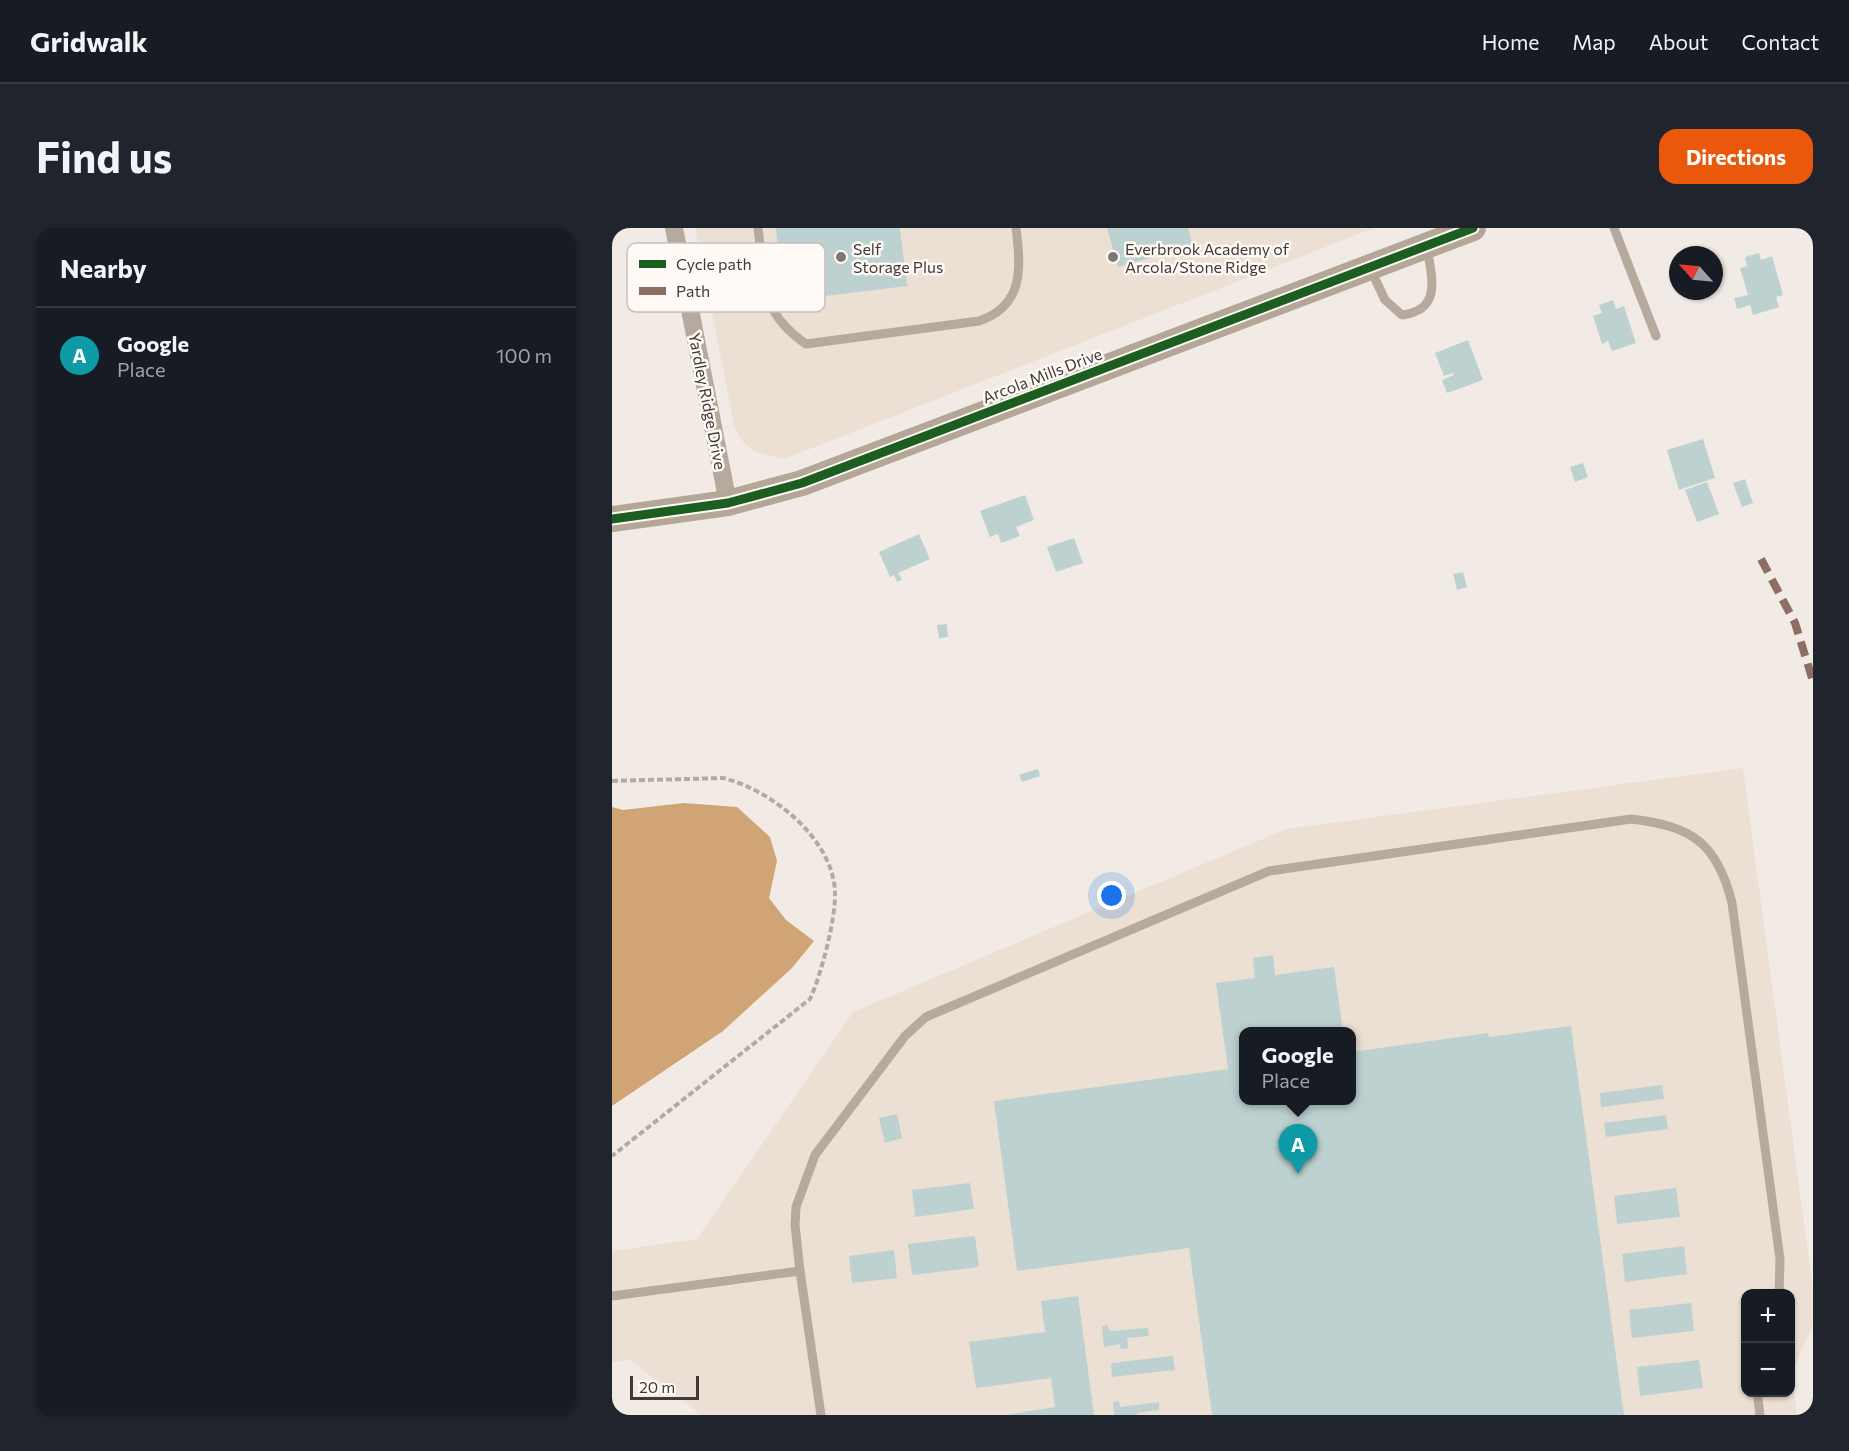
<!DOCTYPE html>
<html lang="en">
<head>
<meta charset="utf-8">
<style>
	body { margin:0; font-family:Commissioner,sans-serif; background:#20242c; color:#f1f3f6 }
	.controls { position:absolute; right:18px; bottom:18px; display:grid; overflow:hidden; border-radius:12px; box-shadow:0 2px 4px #0004 }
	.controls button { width:54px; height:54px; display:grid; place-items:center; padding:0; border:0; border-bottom:2px solid #363941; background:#171b24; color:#f1f3f6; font:30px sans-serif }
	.compass { position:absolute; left:1057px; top:18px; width:54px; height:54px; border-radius:50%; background:#171b24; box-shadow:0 2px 4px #0004; rotate:297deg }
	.scale { position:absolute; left:18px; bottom:15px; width:69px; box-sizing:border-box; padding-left:6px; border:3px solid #3f3a36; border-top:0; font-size:16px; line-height:21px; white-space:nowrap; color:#3f3a36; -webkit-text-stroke:4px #fffaf5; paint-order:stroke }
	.you { position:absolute; left:500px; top:668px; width:21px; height:21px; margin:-15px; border:4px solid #fff; border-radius:50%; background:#1a73e8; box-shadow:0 0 0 9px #1a73e833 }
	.badge { display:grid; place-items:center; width:39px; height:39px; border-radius:50%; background:#ea580c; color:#fff; font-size:20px; font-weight:700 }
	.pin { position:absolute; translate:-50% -50px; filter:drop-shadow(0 2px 3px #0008) }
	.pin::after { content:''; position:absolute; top:32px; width:21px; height:18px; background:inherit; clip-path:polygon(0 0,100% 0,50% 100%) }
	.popup { position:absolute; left:627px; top:799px; width:117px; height:78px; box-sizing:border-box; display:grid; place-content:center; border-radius:12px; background:#171b24; filter:drop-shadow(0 2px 4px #0005); font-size:20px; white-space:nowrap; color:#9ea1a6 }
	.popup b { font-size:22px; color:#f1f3f6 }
	.popup::after { content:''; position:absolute; left:50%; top:100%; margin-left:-12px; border:12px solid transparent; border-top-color:#171b24 }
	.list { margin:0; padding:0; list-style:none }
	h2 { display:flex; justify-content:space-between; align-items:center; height:78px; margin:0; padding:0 24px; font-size:26px }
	h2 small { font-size:20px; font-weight:400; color:#9ea1a6 }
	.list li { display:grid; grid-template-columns:39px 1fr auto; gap:18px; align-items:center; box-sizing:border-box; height:96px; padding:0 24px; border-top:2px solid #363941 }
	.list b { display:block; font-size:22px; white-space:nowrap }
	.list p { margin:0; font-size:20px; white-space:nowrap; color:#9ea1a6 }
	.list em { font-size:20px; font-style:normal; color:#9ea1a6 }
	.map { position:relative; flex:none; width:1201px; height:1187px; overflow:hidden; border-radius:18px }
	header { display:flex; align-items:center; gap:36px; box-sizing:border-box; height:84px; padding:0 30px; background:#171b24; border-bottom:2px solid #363941 }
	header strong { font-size:28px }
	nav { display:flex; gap:33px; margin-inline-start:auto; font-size:21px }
	.intro { display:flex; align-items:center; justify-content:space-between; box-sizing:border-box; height:144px; padding:0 36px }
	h1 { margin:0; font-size:42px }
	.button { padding:15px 27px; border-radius:18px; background:#ea580c; color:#fff; font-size:21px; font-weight:700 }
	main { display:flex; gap:36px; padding:0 36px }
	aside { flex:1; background:#171b24; border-radius:18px; box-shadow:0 2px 4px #0004 }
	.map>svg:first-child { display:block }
	.built { fill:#ecdfd3; fill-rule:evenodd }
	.water { fill:#d0a474 }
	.building { fill:#bdd2d0 }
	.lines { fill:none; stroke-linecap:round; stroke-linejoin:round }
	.path { stroke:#b3aaa1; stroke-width:4; stroke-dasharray:6 3; stroke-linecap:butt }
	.lane { stroke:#b6aa9e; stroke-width:9 }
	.street { stroke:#b6aa9e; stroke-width:18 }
	.secondary { stroke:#b4a798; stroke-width:26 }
	.quiet { stroke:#8d6e63; stroke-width:8; stroke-dasharray:15 8; stroke-linecap:butt }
	.cycleway-casing { stroke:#fffaf5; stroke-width:13 }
	.cycleway { stroke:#1b5e20; stroke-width:9 }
	.poi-dot { fill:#7e7873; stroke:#fffaf5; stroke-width:2 }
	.labels { text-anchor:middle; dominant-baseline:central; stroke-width:5; stroke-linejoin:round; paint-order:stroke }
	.poi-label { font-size:16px; fill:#3f3a36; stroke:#fffaf5; text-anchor:start }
	.street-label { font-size:16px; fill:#3f3a36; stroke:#fffaf5 }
	.key { fill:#fffaf5; stroke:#c5c0bc; stroke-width:1.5 }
	.key-label { font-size:16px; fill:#3f3a36 }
</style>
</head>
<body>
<header>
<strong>Gridwalk</strong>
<nav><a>Home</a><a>Map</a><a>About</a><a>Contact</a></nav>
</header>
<div class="intro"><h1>Find us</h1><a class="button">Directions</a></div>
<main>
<aside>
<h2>Nearby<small></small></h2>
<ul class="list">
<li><span class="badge" style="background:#0f9aa8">A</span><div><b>Google</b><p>Place</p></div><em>100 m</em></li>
</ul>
</aside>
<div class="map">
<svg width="1201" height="1187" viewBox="0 0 1201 1187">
	<rect width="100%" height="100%" fill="#f2ebe5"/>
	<g class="built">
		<path d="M83,0H762L172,231L142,223L130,213L123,201Z"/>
		<path d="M1131,540L1201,1063V1097L1180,1144L1185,1187H89L18,1132L0,1134V1023L85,1011L241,784L674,601ZM632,804H740V872H632ZM1134,1066H1178V1164H1134Z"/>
	</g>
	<path class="water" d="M72,575L125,579L158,609L165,633L157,670L174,692L202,713L180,740L111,803L0,878V579L11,582Z"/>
	<g class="building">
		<path d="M164,0H288L295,58L172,73Z"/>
		<path d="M495,0H576L581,18L506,39Z"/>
		<path d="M1147,25L1149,32L1160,28L1171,67L1164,69L1167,79L1141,87L1138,77L1125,81L1122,70L1136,67L1128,40L1135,38L1133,29Z"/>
		<path d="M1001,72L1004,81L1012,78L1024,115L1000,123L996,113L990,116L981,88L990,85L987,77Z"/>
		<path d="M856,112L871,152L835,165L830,152L842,147L841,145L832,148L823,125Z"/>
		<path d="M1091,211L1103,250L1067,262L1055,222Z"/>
		<path d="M971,235L976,249L963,254L958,239Z"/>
		<path d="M1133,251L1141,275L1130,279L1121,255Z"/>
		<path d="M1095,254L1107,286L1085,294L1073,262Z"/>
		<path d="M413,267L422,292L404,299L408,308L389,315L386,306L378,309L368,283Z"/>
		<path d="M307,306L318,331L286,345L290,352L285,354L282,347L278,349L267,324Z"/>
		<path d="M462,310L471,335L444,344L435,319Z"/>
		<path d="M851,344L855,359L845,362L841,346Z"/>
		<path d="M335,396L336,409L327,410L325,397Z"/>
		<path d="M426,541L428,548L410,554L407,547Z"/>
		<path d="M661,727L663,747L722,739L731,804H632V872H740V824L876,805L877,809L959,798L1012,1187H600L577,1020L405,1043L382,873L616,841L604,755L643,750L641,730Z"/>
		<path d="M1050,857L1052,871L989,879L988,865Z"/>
		<path d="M285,886L290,910L273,915L267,890Z"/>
		<path d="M1054,887L1056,901L994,909L992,895Z"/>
		<path d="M358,955L362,981L303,989L300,962Z"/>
		<path d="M1064,960L1068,989L1005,996L1002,968Z"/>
		<path d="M363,1008L367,1039L300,1047L296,1016Z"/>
		<path d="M1072,1018L1075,1046L1013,1054L1010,1026Z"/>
		<path d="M282,1022L285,1050L240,1055L237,1028Z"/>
		<path d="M466,1068L482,1187H394L443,1179L439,1150L364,1160L357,1114L433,1104L429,1073Z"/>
		<path d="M1079,1075L1082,1103L1020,1110L1017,1082Z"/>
		<path d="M496,1097L497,1103L536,1100L537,1108L515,1110L516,1120L509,1121L508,1116L492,1119L490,1098Z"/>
		<path d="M561,1128L563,1142L500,1149L499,1135Z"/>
		<path d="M1087,1132L1091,1160L1028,1168L1025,1139Z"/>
		<path d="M507,1173L508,1179L547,1174V1182L525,1185V1187H502L501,1174Z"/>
	</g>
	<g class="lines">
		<path class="path" d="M0,553L111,550C160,562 221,611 223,664C224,691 209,747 198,771L0,928"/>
		<g class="lane">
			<path d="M146,0C153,53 146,83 194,116L367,93C412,78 409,40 404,0"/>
			<path d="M1002,0L1044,108"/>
			<path d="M758,40L773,72L790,87C830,82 820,50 815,20"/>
			<path d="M188,1043L183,997L184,979L203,927L293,808L314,789L657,643L1019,591C1079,598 1105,614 1120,675L1168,1031L1167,1066"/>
			<path d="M0,1068L188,1043L209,1187"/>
			<path d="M1145,1164L1148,1187"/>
		</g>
		<path class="street" d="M62,0L116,275"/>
		<path class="secondary" d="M0,291L116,275L190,255L861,0"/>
		<path class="quiet" d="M1149,331L1183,395L1201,453"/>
		<g class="cycleway-casing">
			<path id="cycleway" d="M0,291L116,275L190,255L861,0"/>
		</g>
		<use href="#cycleway" class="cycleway"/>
	</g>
	<g class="poi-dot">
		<circle cx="229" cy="29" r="6"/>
		<circle cx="501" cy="29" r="6"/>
	</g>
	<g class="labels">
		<g class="poi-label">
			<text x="241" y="20">Self<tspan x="241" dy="18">Storage Plus</tspan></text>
			<text x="513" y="20">Everbrook Academy of<tspan x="513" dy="18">Arcola/Stone Ridge</tspan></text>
		</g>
		<g class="street-label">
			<text transform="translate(430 147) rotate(-21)">Arcola Mills Drive</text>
			<text transform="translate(96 173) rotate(79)">Yardley Ridge Drive</text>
		</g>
	</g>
	<rect x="15" y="15" width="198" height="69" rx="9" class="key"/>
	<rect x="27" y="32" width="27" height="8" fill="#1b5e20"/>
	<rect x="27" y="59" width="27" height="8" fill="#8d6e63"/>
	<g class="key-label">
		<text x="64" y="42">Cycle path</text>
		<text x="64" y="69">Path</text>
	</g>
</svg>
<div class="controls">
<button>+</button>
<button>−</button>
</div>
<svg class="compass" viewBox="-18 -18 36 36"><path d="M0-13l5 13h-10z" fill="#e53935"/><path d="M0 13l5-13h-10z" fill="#9ea1a6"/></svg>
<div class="scale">20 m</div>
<div class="you"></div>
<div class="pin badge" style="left:686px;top:946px;background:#0f9aa8">A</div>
<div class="popup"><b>Google</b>Place</div>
</div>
</main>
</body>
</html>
